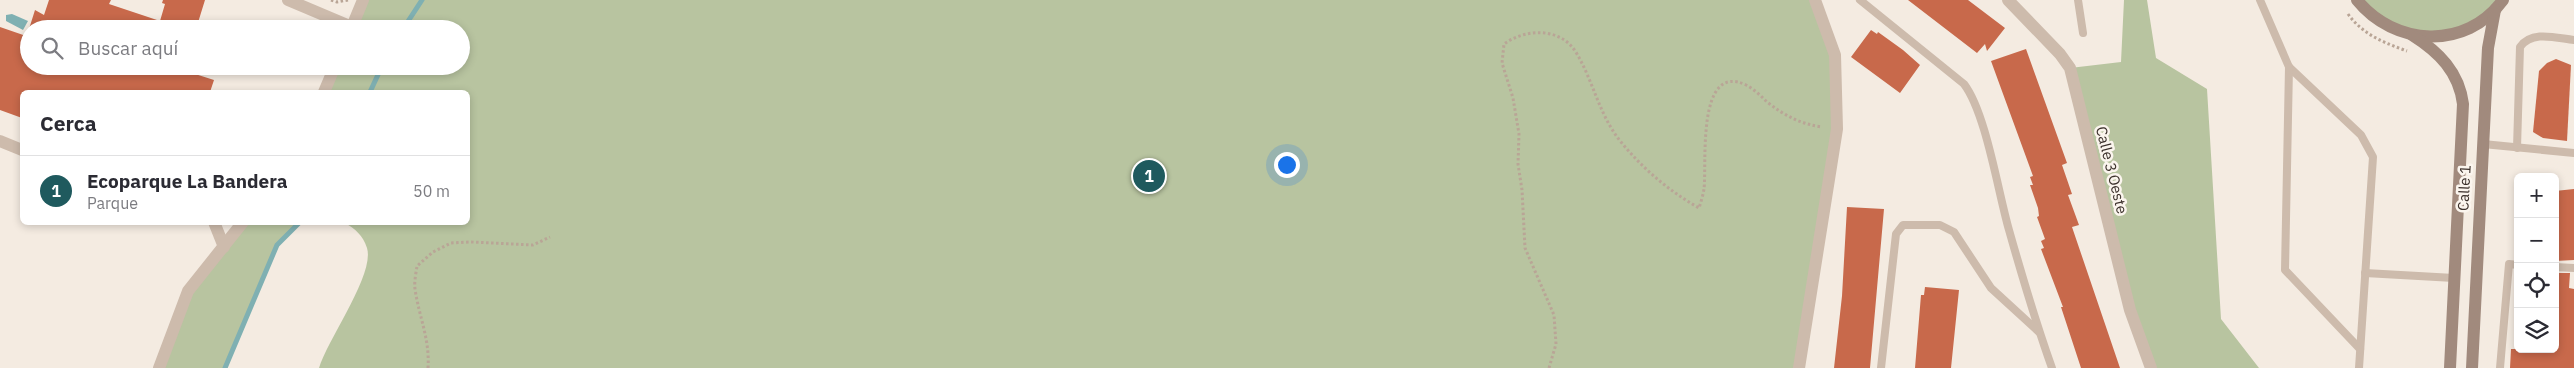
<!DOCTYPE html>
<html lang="es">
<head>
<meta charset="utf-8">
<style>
	body { margin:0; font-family:"IBM Plex Sans",sans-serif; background:#f2f2f3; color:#2b2b33 }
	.controls { position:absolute; right:15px; bottom:15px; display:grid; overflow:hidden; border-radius:8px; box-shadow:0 2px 8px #0003 }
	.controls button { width:45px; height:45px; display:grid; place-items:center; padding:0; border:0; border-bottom:1px solid #e1e1e2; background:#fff; color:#2b2b33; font:25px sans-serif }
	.you { position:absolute; left:1286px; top:164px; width:18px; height:18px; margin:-12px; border:4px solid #fff; border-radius:50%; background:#1a73e8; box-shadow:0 0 0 8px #1a73e833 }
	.badge { display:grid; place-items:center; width:32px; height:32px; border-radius:50%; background:#1f5a5e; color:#fff; font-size:16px; font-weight:700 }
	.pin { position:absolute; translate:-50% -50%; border:2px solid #fff; box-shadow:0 1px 5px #0006 }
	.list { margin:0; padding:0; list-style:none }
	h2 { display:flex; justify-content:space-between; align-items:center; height:65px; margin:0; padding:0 20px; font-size:21px }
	h2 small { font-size:16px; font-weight:400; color:#7c7c81 }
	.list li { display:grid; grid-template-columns:32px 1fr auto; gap:15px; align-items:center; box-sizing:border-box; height:70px; padding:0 20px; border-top:1px solid #e1e1e2 }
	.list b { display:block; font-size:19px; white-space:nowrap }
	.list p { margin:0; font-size:16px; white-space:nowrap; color:#7c7c81 }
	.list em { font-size:16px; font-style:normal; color:#7c7c81 }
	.icon { flex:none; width:28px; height:28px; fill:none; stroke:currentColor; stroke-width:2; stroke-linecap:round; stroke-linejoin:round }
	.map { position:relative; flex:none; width:2574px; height:368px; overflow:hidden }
	.search { position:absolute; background:#fff; box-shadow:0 2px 8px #0003; left:20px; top:20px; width:450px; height:55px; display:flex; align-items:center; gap:12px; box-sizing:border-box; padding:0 18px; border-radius:28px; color:#7c7c81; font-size:19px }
	.panel { position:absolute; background:#fff; box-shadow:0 2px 8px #0003; left:20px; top:90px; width:450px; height:135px; border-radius:8px }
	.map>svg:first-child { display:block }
	.green { fill:#b8c4a0 }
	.water { fill:#7fb0b2 }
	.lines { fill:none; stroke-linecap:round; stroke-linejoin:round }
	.stream { stroke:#7fb0b2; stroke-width:5 }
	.building { fill:#c8694b }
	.path { stroke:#b9a596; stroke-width:3; stroke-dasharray:2.5 2.5; stroke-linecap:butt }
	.service { stroke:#cdbbac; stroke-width:8 }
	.minor { stroke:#cdbbac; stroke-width:12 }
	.tertiary { stroke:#cdbbac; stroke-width:12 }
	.secondary { stroke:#a18a7d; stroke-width:12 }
	.labels { text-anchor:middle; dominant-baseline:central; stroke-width:5; stroke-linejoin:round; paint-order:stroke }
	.street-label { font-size:15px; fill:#3b302b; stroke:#fbf5ee }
</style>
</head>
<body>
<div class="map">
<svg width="2574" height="368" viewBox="0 0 2574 368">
	<rect width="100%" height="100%" fill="#f4ebe1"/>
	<g class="green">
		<path d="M363,0H1815L1835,55L1837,129L1799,368H319C328,339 375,274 367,248C363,235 355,229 345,223L468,222V92H324L335,66H461V29H351Z"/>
		<path d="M2124,0H2147L2156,58L2207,89L2221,319L2259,368H2151L2070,68L2121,62Z"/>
		<path d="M2357,0H2503L2473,26L2412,35Z"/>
		<path d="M243,223H300L277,245L225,368H159L188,291Z"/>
	</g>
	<path class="water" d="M12,14L28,21L23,30L6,21V15Z"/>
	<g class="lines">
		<g class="stream">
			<path d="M403,29L422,0"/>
			<path d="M370,92L382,66"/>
			<path d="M225,368L277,245L300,222"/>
		</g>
	</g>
	<g class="building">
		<path d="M49,0H111L109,4L160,21L165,4L162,3L163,0H205L196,29H29L35,10L44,15Z"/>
		<path d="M1908,0H1968L2005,28L1987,51L1985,44L1977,53Z"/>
		<path d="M0,27L29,37V66H170L214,80L210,92H22V118L0,110Z"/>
		<path d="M1871,30L1877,34L1878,32L1903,50L1920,65L1900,93L1851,57Z"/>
		<path d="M2026,49L2067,163L2062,165L2072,194L2068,195L2079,225L2072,227L2120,368H2081L2061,307H2063L2041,249L2044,248L2041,241L2045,239L2037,217L2039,216L2038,208L2030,185H2033L2030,177L2033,176L1991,61Z"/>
		<path d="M2556,59L2571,65L2567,141L2543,138L2533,132L2539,71L2547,63Z"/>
		<path d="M2574,189V260L2555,261V191Z"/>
		<path d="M1847,207L1884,209L1870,368H1834L1842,296Z"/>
		<path d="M2555,273H2570L2569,288L2574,289V368H2510L2511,349H2555Z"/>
		<path d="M1925,287L1959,290L1951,368H1915L1921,295H1924Z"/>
	</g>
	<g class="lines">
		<g class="path">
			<path d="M331,0L337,2L348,0"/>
			<path d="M2348,14C2363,35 2385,43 2407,51"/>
			<path d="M428,368C430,339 419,317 415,289C414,282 416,273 417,266L433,252L451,243L471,242L533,245L550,237"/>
			<path d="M1549,368L1556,344L1554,315L1525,248L1522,190L1518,164L1519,134L1513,98L1502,63L1504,44C1526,28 1562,27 1577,54C1594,83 1599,115 1621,142C1643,169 1669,191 1699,208C1701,202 1703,195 1704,189C1707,165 1696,61 1746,85C1754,89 1761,96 1767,102C1785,116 1801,124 1822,127"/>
		</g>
		<g class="service">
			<path d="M1860,0L1964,84C1986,113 1998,192 2009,230C2022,276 2036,323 2052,368"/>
			<path d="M2078,0L2083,33"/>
			<path d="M2260,0L2289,67L2361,135L2373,157L2359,368"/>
			<path d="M2289,67L2285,270L2360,349"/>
			<path d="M2483,144L2574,153"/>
			<path d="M2517,148L2520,47C2532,30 2556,38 2574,40"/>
			<path d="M2555,267L2574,268"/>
			<path d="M2365,273L2454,278"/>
			<path d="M1881,368L1896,234L1903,225H1940L1954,232L1991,288L2039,332"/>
			<path d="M2500,368L2509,264L2518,265"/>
		</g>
		<g class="minor">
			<path d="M288,0L352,27"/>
			<path d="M2008,0L2060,54L2070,68L2130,310L2151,368"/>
			<path d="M214,222L224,247"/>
			<path d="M159,368L188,291L243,222"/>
			<path d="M1799,368L1837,129L1835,55L1815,0"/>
		</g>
		<g class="tertiary">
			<path d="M351,29L363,0"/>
			<path d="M324,92L335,66"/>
			<path d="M0,141L22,150"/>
		</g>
		<g class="secondary">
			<path d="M2357,0C2394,46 2466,51 2503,0"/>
			<path d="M2412,35C2439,52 2459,72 2463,104L2450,368"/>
			<path d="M2472,368L2488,48L2495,10"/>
		</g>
	</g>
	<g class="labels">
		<g class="street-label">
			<text transform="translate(2112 170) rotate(76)">Calle 3 Oeste</text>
			<text transform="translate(2464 188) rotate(-87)">Calle 1</text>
		</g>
	</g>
</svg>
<div class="controls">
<button>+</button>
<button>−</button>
<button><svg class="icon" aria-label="locate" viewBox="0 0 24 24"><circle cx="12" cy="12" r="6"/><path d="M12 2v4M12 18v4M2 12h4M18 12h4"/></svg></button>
<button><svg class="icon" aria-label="layers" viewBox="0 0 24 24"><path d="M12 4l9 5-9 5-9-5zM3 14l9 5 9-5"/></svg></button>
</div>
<div class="you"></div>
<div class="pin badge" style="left:1149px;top:176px">1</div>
<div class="search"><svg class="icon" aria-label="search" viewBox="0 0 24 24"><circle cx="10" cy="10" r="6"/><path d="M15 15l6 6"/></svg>Buscar aquí</div>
<section class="panel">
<h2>Cerca<small></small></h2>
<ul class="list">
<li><span class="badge">1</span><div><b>Ecoparque La Bandera</b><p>Parque</p></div><em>50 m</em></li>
</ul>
</section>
</div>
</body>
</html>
